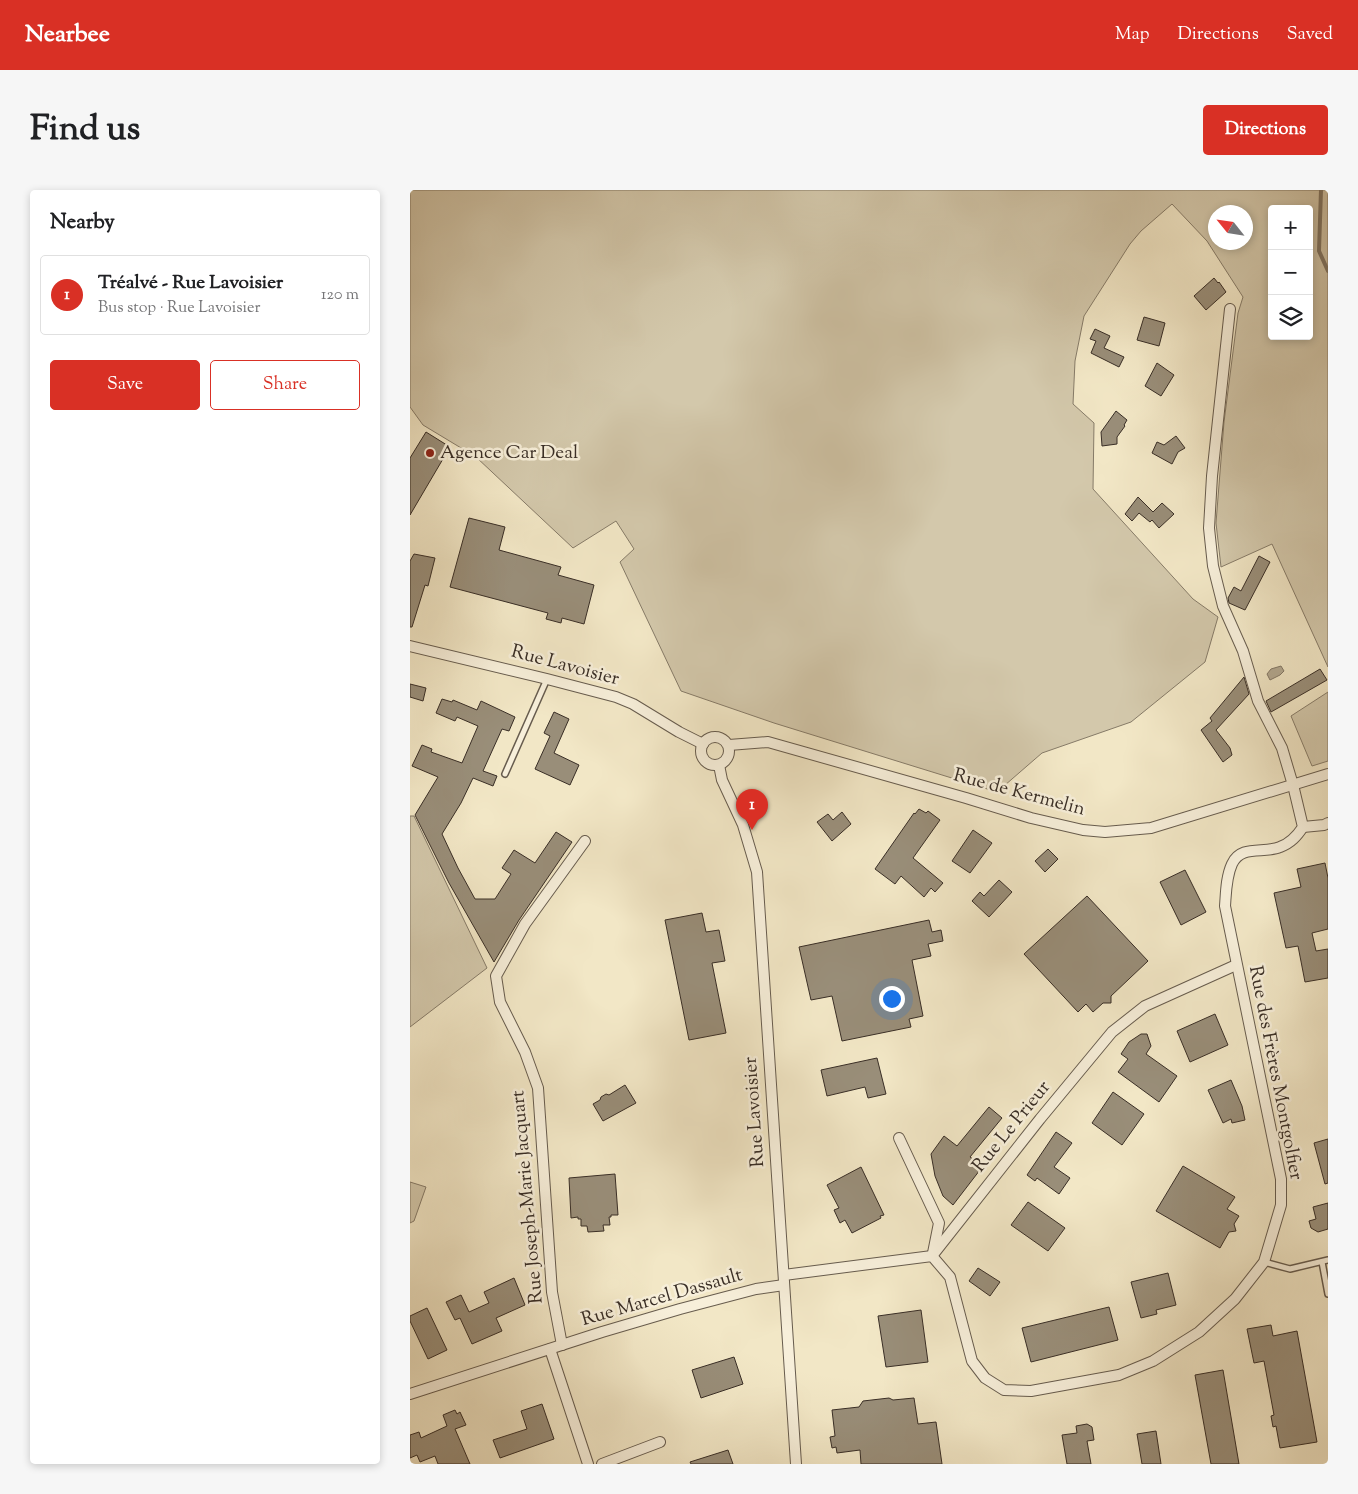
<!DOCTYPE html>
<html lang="en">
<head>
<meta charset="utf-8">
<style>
	body { margin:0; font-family:"Sorts Mill Goudy",serif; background:#f6f6f6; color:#202124 }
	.controls { position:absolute; right:15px; top:15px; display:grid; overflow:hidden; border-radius:5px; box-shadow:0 2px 8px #0003 }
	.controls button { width:45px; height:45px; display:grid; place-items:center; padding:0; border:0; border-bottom:1px solid #e0e0e0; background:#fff; color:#202124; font:25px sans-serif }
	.compass { position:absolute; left:798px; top:15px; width:45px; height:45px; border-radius:50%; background:#fff; box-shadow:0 2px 8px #0003; rotate:300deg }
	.you { position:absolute; left:481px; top:808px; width:18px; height:18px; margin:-12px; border:4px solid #fff; border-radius:50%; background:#1a73e8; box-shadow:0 0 0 8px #1a73e833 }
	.badge { display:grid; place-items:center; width:32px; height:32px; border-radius:50%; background:#d93025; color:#fff; font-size:16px; font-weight:700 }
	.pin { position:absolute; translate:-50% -41px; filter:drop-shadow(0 1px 2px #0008) }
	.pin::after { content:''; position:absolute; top:26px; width:18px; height:15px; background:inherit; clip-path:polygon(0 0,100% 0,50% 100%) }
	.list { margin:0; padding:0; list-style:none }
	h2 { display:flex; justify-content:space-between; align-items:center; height:65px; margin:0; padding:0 20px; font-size:21px }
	h2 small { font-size:16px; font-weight:400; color:#757577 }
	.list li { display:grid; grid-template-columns:32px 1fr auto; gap:15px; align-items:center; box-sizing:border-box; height:80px; margin:0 10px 10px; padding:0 10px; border:1px solid #e0e0e0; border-radius:5px }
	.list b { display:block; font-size:19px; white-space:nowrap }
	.list p { margin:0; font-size:16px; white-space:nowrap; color:#757577 }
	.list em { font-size:16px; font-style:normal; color:#757577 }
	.actions { display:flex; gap:10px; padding:15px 20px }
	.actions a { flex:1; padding:11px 0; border:1px solid #d93025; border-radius:5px; text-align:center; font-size:18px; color:#d93025 }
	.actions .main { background:#d93025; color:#fff }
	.icon { flex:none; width:28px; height:28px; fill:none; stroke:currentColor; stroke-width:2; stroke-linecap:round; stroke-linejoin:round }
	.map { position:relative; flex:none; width:918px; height:1274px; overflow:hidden; border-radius:5px }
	header { display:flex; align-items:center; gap:30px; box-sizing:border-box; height:70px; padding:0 25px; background:#d93025; color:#fff }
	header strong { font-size:24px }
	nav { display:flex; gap:28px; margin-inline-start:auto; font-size:18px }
	.intro { display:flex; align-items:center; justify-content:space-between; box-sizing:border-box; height:120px; padding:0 30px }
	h1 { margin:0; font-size:35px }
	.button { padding:12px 22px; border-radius:5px; background:#d93025; color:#fff; font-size:18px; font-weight:700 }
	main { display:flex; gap:30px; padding:0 30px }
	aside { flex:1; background:#fff; border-radius:5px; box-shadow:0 2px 8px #0003 }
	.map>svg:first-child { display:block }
	.green { fill:#d3c8ab; stroke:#867b68; fill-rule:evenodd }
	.water { fill:#b3a890; stroke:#827766 }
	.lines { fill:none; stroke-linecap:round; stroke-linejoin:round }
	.stream { stroke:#827766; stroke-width:4 }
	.building { fill:#998e79; stroke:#392e26 }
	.service-casing { stroke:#675c4e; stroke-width:8 }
	.minor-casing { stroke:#675c4e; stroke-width:12 }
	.service { stroke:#f7efda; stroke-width:5 }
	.minor { stroke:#f7efda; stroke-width:10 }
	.poi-dot { fill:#8f2418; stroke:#f7efda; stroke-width:2 }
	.labels { text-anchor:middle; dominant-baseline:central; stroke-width:5; stroke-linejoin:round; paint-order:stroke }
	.poi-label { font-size:19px; fill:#392e26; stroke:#f7efda; text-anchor:start }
	.street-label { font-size:19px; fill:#392e26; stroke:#f7efda }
</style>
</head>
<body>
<header>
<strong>Nearbee</strong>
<nav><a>Map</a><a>Directions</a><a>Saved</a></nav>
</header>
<div class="intro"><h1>Find us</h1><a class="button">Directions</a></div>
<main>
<aside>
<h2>Nearby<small></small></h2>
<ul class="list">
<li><span class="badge">1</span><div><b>Tréalvé - Rue Lavoisier</b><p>Bus stop · Rue Lavoisier</p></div><em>120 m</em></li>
</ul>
<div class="actions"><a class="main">Save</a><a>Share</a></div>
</aside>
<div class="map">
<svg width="918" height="1274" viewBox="0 0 918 1274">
	<rect width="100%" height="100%" fill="#f2e7c6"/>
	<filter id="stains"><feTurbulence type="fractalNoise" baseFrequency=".004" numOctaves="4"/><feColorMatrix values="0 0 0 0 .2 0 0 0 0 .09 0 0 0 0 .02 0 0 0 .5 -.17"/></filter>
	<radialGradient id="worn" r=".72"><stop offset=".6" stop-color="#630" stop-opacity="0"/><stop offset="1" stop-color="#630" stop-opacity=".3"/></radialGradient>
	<g class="green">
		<path d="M0,0H918V477L862,354L811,377L806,333L814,232L828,123L833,107L797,51L762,14L731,41L720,54L674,126L665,171L663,214L684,233L683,299L783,409L808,427L795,472L721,532L632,563L587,602L364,533L271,501L210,372L224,359L206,331L163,358L66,267L13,235L0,217ZM862,19H899V146H862ZM806,22H836V52H806Z"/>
		<path d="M918,502V571L902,576L881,526Z"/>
		<path d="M0,626H4L77,778L0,837Z"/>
		<path d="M0,992L16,997L4,1031L0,1033Z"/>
	</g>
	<path class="water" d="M871,476L874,481L870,485L860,490L857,484L861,479Z"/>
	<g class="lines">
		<path class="stream" d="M911,0L909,61L918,81"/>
	</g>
	<g class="building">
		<path d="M804,88L808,93L809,92L816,102L796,120L784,106Z"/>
		<path d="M734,127L755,133L749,156L727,150Z"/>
		<path d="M685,139L700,146L694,158L714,167L709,177L681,163L686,151L680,149Z"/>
		<path d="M747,173L764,185L751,206L735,196Z"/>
		<path d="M706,221L717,230L714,235L715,236L707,247V254L692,256L691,242Z"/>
		<path d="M16,242L40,257L0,325V268Z"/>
		<path d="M766,246L775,258L768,262L762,274L742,263L747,252L754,255Z"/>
		<path d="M728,307L743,322L752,313L764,324L749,338L742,330L740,332L729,323L722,331L715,324Z"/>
		<path d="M59,328L95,337L89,360L151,377L148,385L184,395L174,434L152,428L151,433L136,429L138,423L40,397Z"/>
		<path d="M4,364L25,368L18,396L15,395L2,437H0V371Z"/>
		<path d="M849,366L860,372L835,420L819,413L818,408L824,397L831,401Z"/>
		<path d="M910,479L917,490L861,522L856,511Z"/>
		<path d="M834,487L839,504L806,540L820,558L822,565L813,572L791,540L802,531L800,528Z"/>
		<path d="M0,494L16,498L13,511L0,507Z"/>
		<path d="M32,509L42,512L43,510L67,520L71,511L105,527L99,541L92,539L73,581L87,586L83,596L63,588L51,613L32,644L48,678L65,709H85L101,684L92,678L104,660L125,673L146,642L162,652L109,730L84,772L39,693L5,625L28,587L2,576L12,555L22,559L21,562L52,573L68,536L47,527L45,531L26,523Z"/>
		<path d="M144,522L159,529L144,563L169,575L160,595L125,579L140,546L134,543Z"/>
		<path d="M509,619L516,623L518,621L530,630L503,668L533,693L525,702L521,698L514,707L491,686L485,694L465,679L504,623L505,624Z"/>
		<path d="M432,622L441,634L422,651L407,632L418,624L423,630Z"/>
		<path d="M563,640L582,653L560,683L542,671Z"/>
		<path d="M638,659L648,669L635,682L625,671Z"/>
		<path d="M915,673L918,688V739L902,743L906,761L918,759V788L895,792L888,756L876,758L864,703L891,697L887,679Z"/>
		<path d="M775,680L796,722L771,735L750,692Z"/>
		<path d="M589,690L602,702L579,727L562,711L570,702L574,706Z"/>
		<path d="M677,706L738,771L701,806V813H693L683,822L676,814L668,822L614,764Z"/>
		<path d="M292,723L296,742L309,740L315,771L302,773L316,843L279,850L255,730Z"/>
		<path d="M519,730L522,742L531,740L533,751L518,754L521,766L502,770L513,826L499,829L501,837L432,851L422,806L401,810L389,757Z"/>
		<path d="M805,824L818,855L780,872L767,841Z"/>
		<path d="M731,844H737L741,856L736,864L767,886L749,912L708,882L718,869L711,864L719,852Z"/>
		<path d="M467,868L476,904L458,908L455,897L417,906L411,880Z"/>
		<path d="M821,890L832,916L835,930L822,933L821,929L813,933L798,900Z"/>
		<path d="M215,895L226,913L193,931L183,914L190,910L191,907L196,904L199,905Z"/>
		<path d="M703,902L734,924L712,955L682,933Z"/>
		<path d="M579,917L592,928L560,967L573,976L543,1015L533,1006L525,986L521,964L534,946L547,956Z"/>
		<path d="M646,942L662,953L644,977L660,988L649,1004L627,988L625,991L617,985Z"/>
		<path d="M918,949V993L915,994L904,953Z"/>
		<path d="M773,976L825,1007L817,1019L829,1026L824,1034L826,1041L819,1042L810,1058L746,1021Z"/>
		<path d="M451,977L474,1025L470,1026L471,1028L442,1043L435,1030L430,1033L424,1020L429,1018L417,995Z"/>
		<path d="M205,984L208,1025H201V1027H199L200,1035H193L194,1041L178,1042L177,1036H171V1029H168V1027L161,1028L159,988Z"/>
		<path d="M618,1012L655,1038L638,1061L601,1035Z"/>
		<path d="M918,1013V1039L908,1042L901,1038L899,1031L906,1029L903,1017Z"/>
		<path d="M568,1078L590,1092L580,1106L559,1091Z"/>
		<path d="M758,1083L766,1115L746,1120L747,1124L731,1128L721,1092Z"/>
		<path d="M104,1088L115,1115L86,1128L92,1141L62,1154L50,1128L45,1130L36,1112L51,1105L59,1122L79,1113L74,1102Z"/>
		<path d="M699,1117L708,1150L621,1172L612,1138Z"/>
		<path d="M17,1118L37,1160L18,1169L0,1131V1126Z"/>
		<path d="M511,1120L518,1172L476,1177L468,1126Z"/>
		<path d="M861,1135L863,1146L887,1141L907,1252L870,1258L866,1236L863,1237L861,1226L864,1225L854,1171L844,1173L837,1139Z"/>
		<path d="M324,1167L333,1194L291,1208L282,1180Z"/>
		<path d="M813,1180L829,1274H801L785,1185Z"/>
		<path d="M479,1208L483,1210L504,1208L508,1234L526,1232L532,1274H451L450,1260L427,1263L426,1257L422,1258L420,1247L425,1246L422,1220L449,1217L453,1211Z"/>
		<path d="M132,1214L144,1249L90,1268L83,1250L117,1239L111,1221Z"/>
		<path d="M45,1220L47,1224L50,1222L56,1235L45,1239L60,1274H28L25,1266L10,1272L7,1265L0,1268V1245L9,1242L11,1248L37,1236L33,1225Z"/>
		<path d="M677,1234L682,1237L684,1250L677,1251L681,1274H657L652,1245L667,1243L666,1236Z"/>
		<path d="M746,1241L751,1274H732L727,1244Z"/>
		<path d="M318,1260L323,1274H281L280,1272Z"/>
	</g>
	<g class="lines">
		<g class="service-casing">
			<g id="service">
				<path d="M95,584L137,489"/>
				<path d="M854,1072L880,1079L918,1070"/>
				<path d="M912,1072L918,1104"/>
			</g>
		</g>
		<g class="minor-casing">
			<g id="minor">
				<path d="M0,456L137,489L206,507L223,514L269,542L293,554"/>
				<circle cx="305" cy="561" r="14"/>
				<path d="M319,555L358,552L556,608L621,628L673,640L695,642L741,638L918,584"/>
				<path d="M309,575L312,590L333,635L347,682L386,1274"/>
				<path d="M893,637L914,635L918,633"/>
				<path d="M489,948L529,1033L523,1063"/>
				<path d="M522,1066L630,929L702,842L735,816L826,775"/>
				<path d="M374,1085L522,1066L540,1087L562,1171L575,1188L594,1200L621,1201L709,1185L743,1171L789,1142L825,1109L854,1072L871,1015V989L815,716C816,703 816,687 822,674C831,654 854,664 870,657C881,653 887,646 893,637L883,595L872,558L848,511L833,461L813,416L803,376L799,338L802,286L820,119"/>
				<path d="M152,1155L142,1102L128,898L115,862L90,812L86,786L115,734L175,651"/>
				<path d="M140,1159L178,1274"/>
				<path d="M0,1204L192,1142L270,1119L346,1099L374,1095"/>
				<path d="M192,1274L250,1252"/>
			</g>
		</g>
		<use href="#service" class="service"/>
		<use href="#minor" class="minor"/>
	</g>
	<circle class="poi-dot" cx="20" cy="263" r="5"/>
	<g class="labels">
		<g class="poi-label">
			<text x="30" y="263">Agence Car Deal</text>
		</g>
		<g class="street-label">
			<text transform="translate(155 476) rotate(15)">Rue Lavoisier</text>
			<text transform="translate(609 603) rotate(15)">Rue de Kermelin</text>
			<text transform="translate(865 883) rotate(79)">Rue des Frères Montgolfier</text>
			<text transform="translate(345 922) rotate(-94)">Rue Lavoisier</text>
			<text transform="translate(602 937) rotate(-51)">Rue Le Prieur</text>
			<text transform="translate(118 1007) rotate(-95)">Rue Joseph-Marie Jacquart</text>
			<text transform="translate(252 1108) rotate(-16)">Rue Marcel Dassault</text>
		</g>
	</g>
	<rect width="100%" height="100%" filter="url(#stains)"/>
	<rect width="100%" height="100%" fill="url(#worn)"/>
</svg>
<div class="controls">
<button>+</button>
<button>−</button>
<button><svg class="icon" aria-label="layers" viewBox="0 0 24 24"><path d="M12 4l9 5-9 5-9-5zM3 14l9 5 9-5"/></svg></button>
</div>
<svg class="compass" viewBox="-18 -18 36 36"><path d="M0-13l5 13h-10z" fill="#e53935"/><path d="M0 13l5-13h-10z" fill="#757577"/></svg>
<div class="you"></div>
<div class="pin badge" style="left:342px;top:640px">1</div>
</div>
</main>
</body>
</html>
